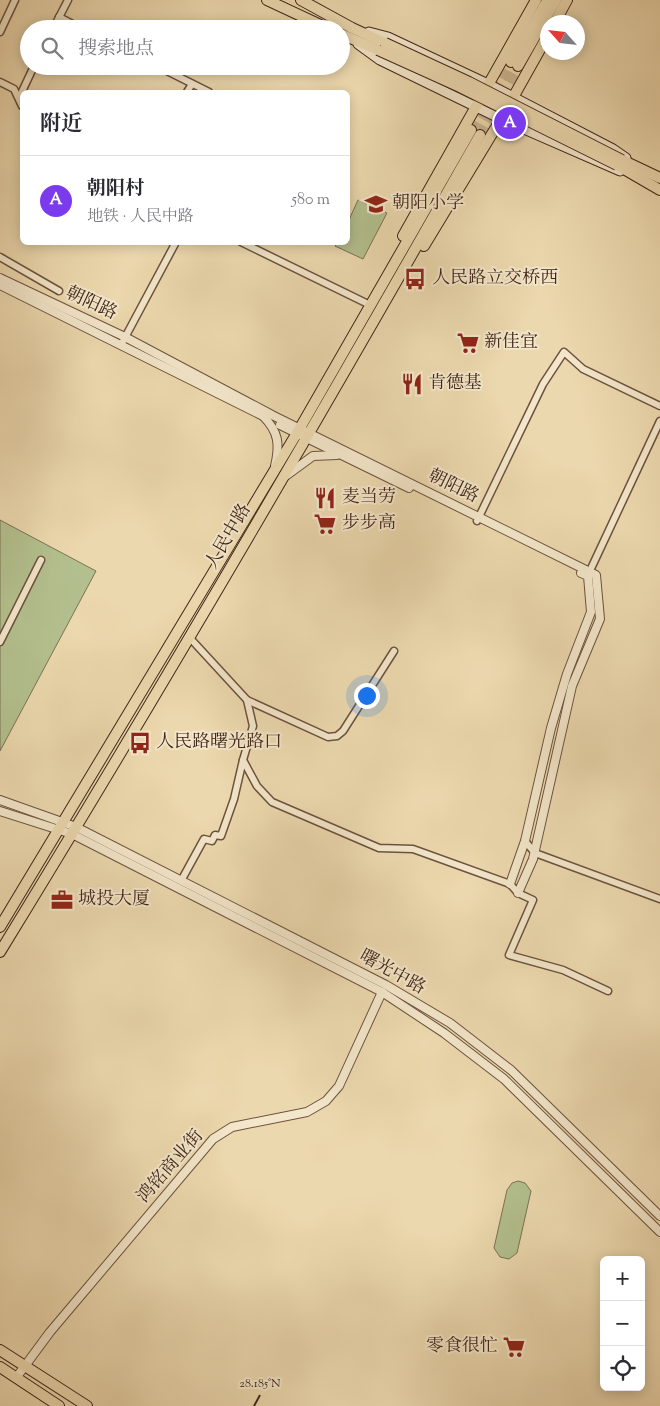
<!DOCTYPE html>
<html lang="zh">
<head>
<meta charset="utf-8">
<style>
	body { margin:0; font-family:"Sorts Mill Goudy","Noto Serif SC",serif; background:#f7f7f7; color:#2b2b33 }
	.controls { position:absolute; right:15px; bottom:15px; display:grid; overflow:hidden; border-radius:8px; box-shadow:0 2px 12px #0003 }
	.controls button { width:45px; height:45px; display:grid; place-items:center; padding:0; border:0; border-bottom:1px solid #e1e1e2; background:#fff; color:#2b2b33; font:25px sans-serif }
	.compass { position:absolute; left:540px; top:15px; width:45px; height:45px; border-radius:50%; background:#fff; box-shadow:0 2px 12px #0003; rotate:297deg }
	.you { position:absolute; left:366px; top:695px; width:18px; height:18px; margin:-12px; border:4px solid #fff; border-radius:50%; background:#1a73e8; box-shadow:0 0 0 8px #1a73e833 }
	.badge { display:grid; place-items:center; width:32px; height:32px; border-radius:50%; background:#7c3aed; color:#fff; font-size:16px; font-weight:700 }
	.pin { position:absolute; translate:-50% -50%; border:2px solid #fff; box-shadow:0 1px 5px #0006 }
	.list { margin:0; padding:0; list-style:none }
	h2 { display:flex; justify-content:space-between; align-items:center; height:65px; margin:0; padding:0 20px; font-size:21px }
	h2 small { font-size:16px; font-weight:400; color:#7c7c81 }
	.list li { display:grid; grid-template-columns:32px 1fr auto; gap:15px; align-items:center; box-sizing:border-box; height:90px; padding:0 20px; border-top:1px solid #e1e1e2 }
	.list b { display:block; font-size:19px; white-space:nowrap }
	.list p { margin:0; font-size:16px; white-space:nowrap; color:#7c7c81 }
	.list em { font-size:16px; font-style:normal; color:#7c7c81 }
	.icon { flex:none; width:28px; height:28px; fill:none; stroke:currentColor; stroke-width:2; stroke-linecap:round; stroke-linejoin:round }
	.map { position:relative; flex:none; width:660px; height:1406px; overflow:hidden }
	.search { position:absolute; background:#fff; box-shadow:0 2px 12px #0003; left:20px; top:20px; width:330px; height:55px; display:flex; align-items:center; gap:12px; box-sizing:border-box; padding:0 18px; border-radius:28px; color:#7c7c81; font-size:19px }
	.panel { position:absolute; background:#fff; box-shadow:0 2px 12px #0003; left:20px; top:90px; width:330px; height:155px; border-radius:8px }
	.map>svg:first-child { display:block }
	.grass { fill:#b3c08e; stroke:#7a7354 }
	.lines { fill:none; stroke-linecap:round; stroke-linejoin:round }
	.primary-tunnel { stroke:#cab490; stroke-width:10; stroke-dasharray:10 5; stroke-linecap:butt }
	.minor-casing { stroke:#6c523e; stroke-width:9 }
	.tertiary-casing { stroke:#6c523e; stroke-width:10 }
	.secondary-casing { stroke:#412619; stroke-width:11 }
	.primary-casing { stroke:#412619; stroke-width:12 }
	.minor { stroke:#f3e6ca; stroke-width:6 }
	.tertiary { stroke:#f3e6ca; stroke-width:8 }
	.secondary { stroke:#f3e6ca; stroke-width:9 }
	.primary { stroke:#ecd8ae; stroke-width:10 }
	.primary-bridge-casing { stroke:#412619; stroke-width:12; stroke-linecap:butt }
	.primary-bridge { stroke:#ecd8ae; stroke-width:10 }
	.ticks { fill:none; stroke:#412619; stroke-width:2 }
	.labels { text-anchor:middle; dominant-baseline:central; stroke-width:4; stroke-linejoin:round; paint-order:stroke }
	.poi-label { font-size:18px; fill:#412619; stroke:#f3e6ca; text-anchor:start }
	.street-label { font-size:18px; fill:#412619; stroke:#f3e6ca }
	.ticks-label { font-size:12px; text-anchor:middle; fill:#412619; stroke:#f3e6ca; stroke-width:4; stroke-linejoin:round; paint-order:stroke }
</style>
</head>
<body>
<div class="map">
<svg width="660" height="1406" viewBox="0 0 660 1406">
	<rect width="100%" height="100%" fill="#ecd8ae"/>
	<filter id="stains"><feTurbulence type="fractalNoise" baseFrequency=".004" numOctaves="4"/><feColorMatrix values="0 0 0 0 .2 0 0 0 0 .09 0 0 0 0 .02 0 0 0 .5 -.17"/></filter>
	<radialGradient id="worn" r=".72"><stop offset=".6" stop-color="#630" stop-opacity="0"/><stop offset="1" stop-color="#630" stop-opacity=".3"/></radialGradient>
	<g class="grass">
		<path d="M358,200L387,213L363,259L335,246L337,243L348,242V222Z"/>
		<path d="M0,520L96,571L0,751Z"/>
		<path d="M518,1181L525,1183L531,1191L517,1253L509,1259L500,1257L494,1248L507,1190L512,1183Z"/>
	</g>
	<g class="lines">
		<g class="primary-tunnel">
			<path d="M471,130L511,62"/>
			<path d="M480,135L518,66"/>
		</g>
		<g class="minor-casing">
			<g id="minor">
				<path d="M59,17L82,29"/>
				<path d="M53,29L68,0"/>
				<path d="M0,32L15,0"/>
				<path d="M157,66L209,92"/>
				<path d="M0,82L14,89L22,106"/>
				<path d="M187,92L192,84"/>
				<path d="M19,98L34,66"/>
				<path d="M241,242L366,303"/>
				<path d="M0,257L59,291"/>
				<path d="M121,345L176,242"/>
				<path d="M477,521L543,384L564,352L583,369L660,406"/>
				<path d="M588,575L660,421"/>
				<path d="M189,637L247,700L253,726L243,760L257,786L272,802L379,848L413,849L510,884L518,893L533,900L509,955L563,970L608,991"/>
				<path d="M0,642L41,560"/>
				<path d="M247,700L328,737L337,736L343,731L394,651"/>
				<path d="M525,841L535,853L660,899"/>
				<path d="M181,881L204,839L212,841L215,835L221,836L234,799L243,760"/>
			</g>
		</g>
		<g class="tertiary-casing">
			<g id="tertiary">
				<path d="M0,278L125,337L274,416L596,575L600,619L572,686L533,859L518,893"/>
				<path d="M0,285L263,416"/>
				<path d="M263,416C279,432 280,445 275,466"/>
				<path d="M280,425L409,488"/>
				<path d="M287,475L313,456L337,455"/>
				<path d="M0,800L76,827L386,985L450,1023L511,1070L660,1216"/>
				<path d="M0,811L72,834L382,992L444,1033L504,1079L660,1232"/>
				<path d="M510,884L525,841L551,728L567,674L591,612L588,576L581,573"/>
				<path d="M16,1378L50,1332L213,1139L232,1127L307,1112L326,1101L339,1086L382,992"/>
			</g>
		</g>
		<g class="secondary-casing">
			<g id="secondary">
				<path d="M369,32L388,37L488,84L613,149L626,158"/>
				<path d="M358,44L380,60L501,119L620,171"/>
			</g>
		</g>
		<g class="primary-casing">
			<g id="primary">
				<path d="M267,0L329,29"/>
				<path d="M301,0L352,28L385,43"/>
				<path d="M555,22L567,0"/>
				<path d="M341,34L378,50"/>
				<path d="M511,62L547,1"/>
				<path d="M518,66L556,0"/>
				<path d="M622,160L660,178"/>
				<path d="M617,165L660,190"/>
				<path d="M403,236L536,0"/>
				<path d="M424,246L501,119L548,35"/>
				<path d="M0,927L300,428L471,130"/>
				<path d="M0,952C165,683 324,410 480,135"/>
				<path d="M0,1350L87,1406"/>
				<path d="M0,1367L59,1406"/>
			</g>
		</g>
		<use href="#minor" class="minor"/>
		<use href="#tertiary" class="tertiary"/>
		<use href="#secondary" class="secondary"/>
		<use href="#primary" class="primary"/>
		<g class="primary-bridge-casing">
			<g id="primary-bridge">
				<path d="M385,43L469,82L622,160"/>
				<path d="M378,50L460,87L617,165"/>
			</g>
		</g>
		<use href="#primary-bridge" class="primary-bridge"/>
	</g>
	<path class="ticks" d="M254,1406L260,1395"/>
	<defs>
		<g id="school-bare" transform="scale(1.725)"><path d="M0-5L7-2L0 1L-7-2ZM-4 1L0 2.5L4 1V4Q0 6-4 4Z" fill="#8f2418" stroke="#f3e6ca" stroke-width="2.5" paint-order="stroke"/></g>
		<g id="bus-bare" transform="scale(1.725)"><path d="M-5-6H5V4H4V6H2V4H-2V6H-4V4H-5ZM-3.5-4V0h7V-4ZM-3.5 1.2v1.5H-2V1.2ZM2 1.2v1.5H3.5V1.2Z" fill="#8f2418" stroke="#f3e6ca" stroke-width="2.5" paint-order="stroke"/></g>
		<g id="supermarket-bare" transform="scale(1.725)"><path d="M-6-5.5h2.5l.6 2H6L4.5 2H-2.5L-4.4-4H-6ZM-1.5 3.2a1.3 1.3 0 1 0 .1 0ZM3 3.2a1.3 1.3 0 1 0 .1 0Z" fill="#8f2418" stroke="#f3e6ca" stroke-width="2.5" paint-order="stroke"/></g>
		<g id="restaurant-bare" transform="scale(1.725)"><path d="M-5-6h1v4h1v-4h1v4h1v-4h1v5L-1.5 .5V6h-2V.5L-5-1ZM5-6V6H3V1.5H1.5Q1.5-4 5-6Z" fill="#8f2418" stroke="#f3e6ca" stroke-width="2.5" paint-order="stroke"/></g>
		<g id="office-bare" transform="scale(1.725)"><path d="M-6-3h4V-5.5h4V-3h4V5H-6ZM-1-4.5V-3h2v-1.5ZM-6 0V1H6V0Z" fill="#8f2418" stroke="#f3e6ca" stroke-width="2.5" paint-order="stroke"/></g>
	</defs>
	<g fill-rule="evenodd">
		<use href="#school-bare" x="376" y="204"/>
		<use href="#bus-bare" x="415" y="279"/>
		<use href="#supermarket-bare" x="468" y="343"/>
		<use href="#restaurant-bare" x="412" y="384"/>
		<use href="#restaurant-bare" x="325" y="498"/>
		<use href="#supermarket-bare" x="325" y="524"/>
		<use href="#bus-bare" x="140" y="743"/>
		<use href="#office-bare" x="62" y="900"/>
		<use href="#supermarket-bare" x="514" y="1347"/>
	</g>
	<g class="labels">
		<g class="poi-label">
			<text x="392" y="204">朝阳小学</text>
			<text x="432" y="279">人民路立交桥西</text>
			<text x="484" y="343">新佳宜</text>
			<text x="428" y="384">肯德基</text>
			<text x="342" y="498">麦当劳</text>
			<text x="342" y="524">步步高</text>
			<text x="156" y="743">人民路曙光路口</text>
			<text x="78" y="900">城投大厦</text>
			<text x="498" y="1347" text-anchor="end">零食很忙</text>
		</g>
		<g class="street-label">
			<text transform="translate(91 304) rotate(25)">朝阳路</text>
			<text transform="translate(453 487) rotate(26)">朝阳路</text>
			<text transform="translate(229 537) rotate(-60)">人民中路</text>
			<text transform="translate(392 973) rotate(29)">曙光中路</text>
			<text transform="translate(171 1167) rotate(-49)">鸿铭商业街</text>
		</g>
	</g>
	<g class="ticks-label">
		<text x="260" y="1387">28.185°N</text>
	</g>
	<rect width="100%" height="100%" filter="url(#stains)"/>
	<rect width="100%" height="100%" fill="url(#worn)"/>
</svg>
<div class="controls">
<button>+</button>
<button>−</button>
<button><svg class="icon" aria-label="locate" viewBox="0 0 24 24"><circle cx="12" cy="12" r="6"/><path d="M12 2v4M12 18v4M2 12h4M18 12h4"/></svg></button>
</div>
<svg class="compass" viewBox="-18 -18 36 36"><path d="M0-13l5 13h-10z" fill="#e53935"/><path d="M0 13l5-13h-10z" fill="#7c7c81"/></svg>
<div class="you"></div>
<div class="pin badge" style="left:510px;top:123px">A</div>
<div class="search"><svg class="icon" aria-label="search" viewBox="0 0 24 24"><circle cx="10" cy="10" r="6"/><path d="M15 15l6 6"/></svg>搜索地点</div>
<section class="panel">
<h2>附近<small></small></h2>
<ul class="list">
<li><span class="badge">A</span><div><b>朝阳村</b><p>地铁 · 人民中路</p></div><em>580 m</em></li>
</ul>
</section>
</div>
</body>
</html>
